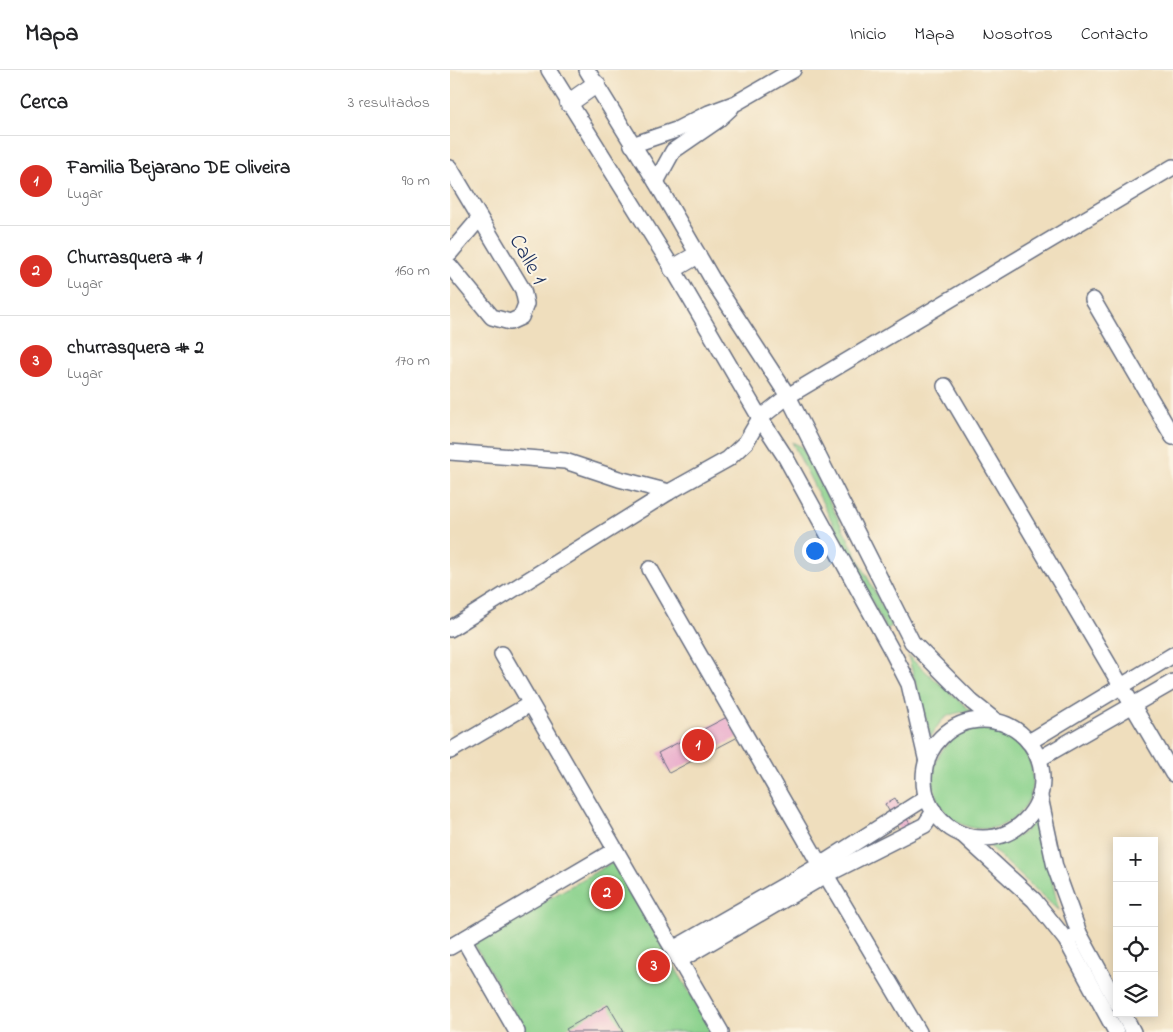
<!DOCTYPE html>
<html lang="es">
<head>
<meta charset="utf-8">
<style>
	body { margin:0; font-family:"Indie Flower",sans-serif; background:#f2f2f2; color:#202124 }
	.controls { position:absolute; right:15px; bottom:15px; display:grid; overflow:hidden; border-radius:0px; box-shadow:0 2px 12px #0003 }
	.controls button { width:45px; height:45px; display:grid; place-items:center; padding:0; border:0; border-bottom:1px solid #e0e0e0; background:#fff; color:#202124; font:25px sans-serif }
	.you { position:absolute; left:364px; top:480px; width:18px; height:18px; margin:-12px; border:4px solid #fff; border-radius:50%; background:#1a73e8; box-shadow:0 0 0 8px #1a73e833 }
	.badge { display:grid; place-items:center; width:32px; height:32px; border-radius:50%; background:#d93025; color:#fff; font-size:16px; font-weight:700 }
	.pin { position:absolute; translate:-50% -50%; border:2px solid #fff; box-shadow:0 1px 5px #0006 }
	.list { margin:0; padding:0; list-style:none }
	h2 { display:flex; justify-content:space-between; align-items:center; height:65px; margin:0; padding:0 20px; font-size:21px }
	h2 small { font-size:16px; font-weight:400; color:#757577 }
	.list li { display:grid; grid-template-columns:32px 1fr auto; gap:15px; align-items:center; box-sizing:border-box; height:90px; padding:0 20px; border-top:1px solid #e0e0e0 }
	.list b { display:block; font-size:19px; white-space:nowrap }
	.list p { margin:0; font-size:16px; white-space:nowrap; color:#757577 }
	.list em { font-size:16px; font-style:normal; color:#757577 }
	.icon { flex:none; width:28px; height:28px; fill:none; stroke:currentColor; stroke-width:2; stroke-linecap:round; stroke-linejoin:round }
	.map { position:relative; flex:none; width:723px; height:962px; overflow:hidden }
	header { display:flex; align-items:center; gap:30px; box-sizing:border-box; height:70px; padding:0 25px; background:#fff; border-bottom:1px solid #e0e0e0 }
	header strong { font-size:24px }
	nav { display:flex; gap:28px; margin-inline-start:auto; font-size:18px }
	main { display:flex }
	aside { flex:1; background:#fff }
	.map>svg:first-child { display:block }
	.green { fill:#8bd28d; stroke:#538076 }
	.building { fill:#e9aaca }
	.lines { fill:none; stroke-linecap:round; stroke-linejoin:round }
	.minor-casing { stroke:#656c7f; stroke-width:18 }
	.tertiary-casing { stroke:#656c7f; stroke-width:20 }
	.minor { stroke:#fff; stroke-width:15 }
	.tertiary { stroke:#fff; stroke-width:18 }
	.labels { text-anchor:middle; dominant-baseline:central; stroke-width:4; stroke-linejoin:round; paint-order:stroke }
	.street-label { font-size:22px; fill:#1b2f5e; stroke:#fcf5e5 }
</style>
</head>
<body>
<header>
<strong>Mapa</strong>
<nav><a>Inicio</a><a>Mapa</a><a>Nosotros</a><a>Contacto</a></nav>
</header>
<main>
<aside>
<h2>Cerca<small>3 resultados</small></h2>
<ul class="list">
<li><span class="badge">1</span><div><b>Familia Bejarano DE Oliveira</b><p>Lugar</p></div><em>90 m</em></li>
<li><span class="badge">2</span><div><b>Churrasquera # 1</b><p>Lugar</p></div><em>160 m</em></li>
<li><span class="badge">3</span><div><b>churrasquera # 2</b><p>Lugar</p></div><em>170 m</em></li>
</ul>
</aside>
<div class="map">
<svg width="723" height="962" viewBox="0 0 723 962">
	<rect width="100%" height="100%" fill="#fcf5e5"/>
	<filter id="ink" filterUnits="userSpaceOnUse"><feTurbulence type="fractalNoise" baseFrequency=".02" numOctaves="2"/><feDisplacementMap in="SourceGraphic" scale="10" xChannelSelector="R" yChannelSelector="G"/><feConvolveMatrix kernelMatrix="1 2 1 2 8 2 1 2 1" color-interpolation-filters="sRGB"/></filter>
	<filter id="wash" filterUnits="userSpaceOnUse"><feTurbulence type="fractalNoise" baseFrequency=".0096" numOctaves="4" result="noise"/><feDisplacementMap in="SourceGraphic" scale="20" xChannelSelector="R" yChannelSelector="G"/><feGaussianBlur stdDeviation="1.12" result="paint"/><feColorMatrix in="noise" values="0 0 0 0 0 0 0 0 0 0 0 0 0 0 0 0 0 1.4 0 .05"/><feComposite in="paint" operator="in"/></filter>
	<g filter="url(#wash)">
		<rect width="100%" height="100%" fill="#efdebd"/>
		<g class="green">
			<path d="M342,372L352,377L442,556L436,559Z"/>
			<path d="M458,586L521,641C497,644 493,645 481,667Z"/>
			<circle cx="533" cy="709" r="50"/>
			<path d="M587,746L609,841L539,776C559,772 577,765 587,746Z"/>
			<path d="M163,792L263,962H76L23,872Z"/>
		</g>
		<g id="blocks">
			<g class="building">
				<path d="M277,647L288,667L219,703L208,683Z"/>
				<path d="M445,728L452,740L442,746L435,734Z"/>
				<path d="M454,744L462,757L452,764L443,750Z"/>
				<path d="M161,812L169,825L153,834L145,822Z"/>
				<path d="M208,885L216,898L200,908L192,895Z"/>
				<path d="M158,935L174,962H118L116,959Z"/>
			</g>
		</g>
	</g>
	<g filter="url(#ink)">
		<use href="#blocks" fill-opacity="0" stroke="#656c7f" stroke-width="1"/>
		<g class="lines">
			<g class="minor-casing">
				<g id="minor">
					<path d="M99,0L223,199L310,348L336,388L443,583L459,614L477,692"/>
					<path d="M182,75L226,60L259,43L286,33L343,0"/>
					<path d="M0,98L73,220L76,234L71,247L60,252L42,247L0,196"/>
					<path d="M206,112L223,81L268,50L281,38"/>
					<path d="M0,183L29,149"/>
					<path d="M643,230L723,367"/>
					<path d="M495,316L723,704"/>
					<path d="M0,382L115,391L169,409L219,422"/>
					<path d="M200,499L370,795L469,962"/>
					<path d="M0,559L219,422L278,389L296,372L310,348L338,326L265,214L206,112L137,0"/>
					<path d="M52,584L271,962"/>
					<circle cx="533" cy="709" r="59"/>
					<path d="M547,652L522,632L462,572L338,326L723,97"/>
					<path d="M579,672L723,585"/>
					<path d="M0,681L80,634"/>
					<path d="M589,689L723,612"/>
					<path d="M590,727L605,797L629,863L616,870"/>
					<path d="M513,765L584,830L616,870L666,962"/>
					<path d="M629,863L667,933"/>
					<path d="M14,870L67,962"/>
					<path d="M0,877L165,780"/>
					<path d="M223,879L370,795L477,727"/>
					<path d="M230,890L376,805L475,755L484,741"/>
					<path d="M673,943L683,962"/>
				</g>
			</g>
			<g class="tertiary-casing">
				<g id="tertiary">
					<path d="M119,33L146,14"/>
					<path d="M223,199L247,185"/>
				</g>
			</g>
			<use href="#minor" class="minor"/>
			<use href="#tertiary" class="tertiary"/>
		</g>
	</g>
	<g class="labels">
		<g class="street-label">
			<text transform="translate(77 190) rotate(61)">Calle 1</text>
		</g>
	</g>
</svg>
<div class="controls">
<button>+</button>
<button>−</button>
<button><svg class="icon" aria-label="locate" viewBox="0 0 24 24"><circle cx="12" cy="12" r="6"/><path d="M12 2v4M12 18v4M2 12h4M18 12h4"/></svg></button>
<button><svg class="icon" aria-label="layers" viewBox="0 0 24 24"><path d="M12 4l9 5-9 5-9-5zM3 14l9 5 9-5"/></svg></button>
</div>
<div class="you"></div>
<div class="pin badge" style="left:248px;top:675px">1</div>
<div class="pin badge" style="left:157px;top:823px">2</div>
<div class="pin badge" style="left:204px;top:896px">3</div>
</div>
</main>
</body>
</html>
